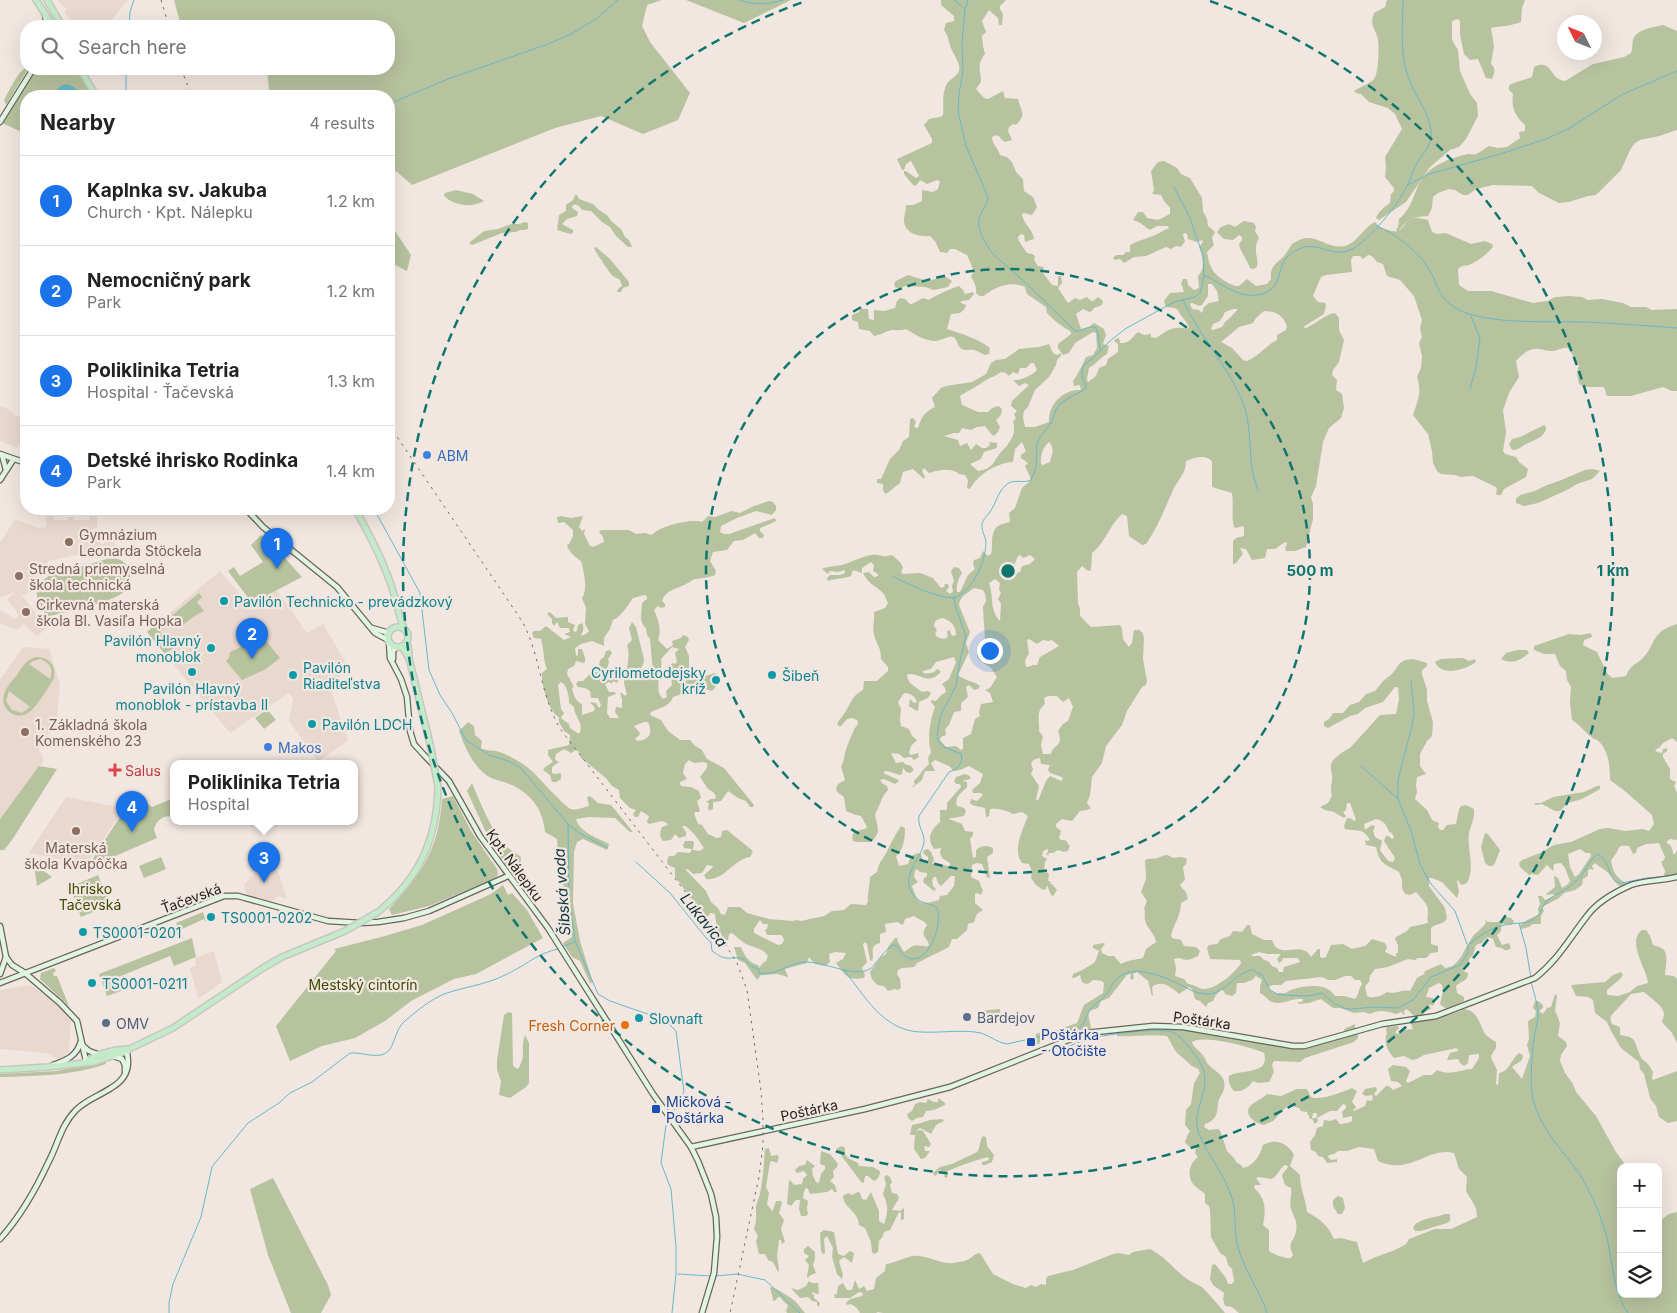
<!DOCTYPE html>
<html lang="en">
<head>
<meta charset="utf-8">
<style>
	body { margin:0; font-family:Inter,sans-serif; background:#f2f2f2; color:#222 }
	.controls { position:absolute; right:15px; bottom:15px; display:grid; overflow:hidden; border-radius:10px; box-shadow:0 5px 20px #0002 }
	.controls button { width:45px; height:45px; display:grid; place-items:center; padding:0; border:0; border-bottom:1px solid #e0e0e0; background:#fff; color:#222; font:25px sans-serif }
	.compass { position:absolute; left:1557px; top:15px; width:45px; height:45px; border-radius:50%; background:#fff; box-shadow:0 5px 20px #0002; rotate:313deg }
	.you { position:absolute; left:989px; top:650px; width:18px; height:18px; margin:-12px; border:4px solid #fff; border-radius:50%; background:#1a73e8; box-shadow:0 0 0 8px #1a73e833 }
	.badge { display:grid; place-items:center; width:32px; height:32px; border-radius:50%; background:#1a73e8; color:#fff; font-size:16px; font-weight:700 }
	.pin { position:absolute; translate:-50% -41px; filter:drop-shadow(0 1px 2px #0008) }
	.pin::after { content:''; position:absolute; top:26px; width:18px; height:15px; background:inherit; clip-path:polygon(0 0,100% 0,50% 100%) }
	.popup { position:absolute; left:170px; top:760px; width:188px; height:65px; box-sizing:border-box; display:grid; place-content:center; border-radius:10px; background:#fff; filter:drop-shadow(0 1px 4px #0005); font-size:16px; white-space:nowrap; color:#767676 }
	.popup b { font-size:19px; color:#222 }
	.popup::after { content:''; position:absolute; left:50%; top:100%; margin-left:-10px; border:10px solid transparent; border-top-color:#fff }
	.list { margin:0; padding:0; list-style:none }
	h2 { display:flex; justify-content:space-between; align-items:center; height:65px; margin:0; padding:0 20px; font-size:21px }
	h2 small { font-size:16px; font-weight:400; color:#767676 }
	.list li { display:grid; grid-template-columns:32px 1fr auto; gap:15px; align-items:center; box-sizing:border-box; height:90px; padding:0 20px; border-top:1px solid #e0e0e0 }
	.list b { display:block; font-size:19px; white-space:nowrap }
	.list p { margin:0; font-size:16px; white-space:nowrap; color:#767676 }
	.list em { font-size:16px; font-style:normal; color:#767676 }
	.icon { flex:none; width:28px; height:28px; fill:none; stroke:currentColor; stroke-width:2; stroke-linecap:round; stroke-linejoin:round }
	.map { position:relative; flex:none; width:1677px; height:1313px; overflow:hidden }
	.search { position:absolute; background:#fff; box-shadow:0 5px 20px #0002; left:20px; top:20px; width:375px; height:55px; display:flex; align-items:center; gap:12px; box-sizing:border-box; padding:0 18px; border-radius:20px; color:#767676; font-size:19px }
	.panel { position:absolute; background:#fff; box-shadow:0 5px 20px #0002; left:20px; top:90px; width:375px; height:425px; border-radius:20px }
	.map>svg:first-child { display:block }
	.built { fill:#e9d8cd }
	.green { fill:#b7c29e; fill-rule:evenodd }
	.water { fill:#66b9ca }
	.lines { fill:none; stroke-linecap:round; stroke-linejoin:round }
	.stream { stroke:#66b9ca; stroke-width:1 }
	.secondary-casing { stroke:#6b635d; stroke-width:7 }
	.primary-casing { stroke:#c7c6c5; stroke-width:8 }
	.secondary { stroke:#e1f5e3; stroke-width:4.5 }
	.primary { stroke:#c4ebc8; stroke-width:5 }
	.rail { stroke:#726c68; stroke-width:1; stroke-dasharray:2.5 5; stroke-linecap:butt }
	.primary-bridge-casing { stroke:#c7c6c5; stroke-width:8; stroke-linecap:butt }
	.primary-bridge { stroke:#c4ebc8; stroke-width:5 }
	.ring { fill:none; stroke:#0f766e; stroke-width:2.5; stroke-dasharray:9 6 }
	.shop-dot { fill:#3f7fe0; stroke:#f1e7e0; stroke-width:2 }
	.education-dot { fill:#8d6e63; stroke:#f1e7e0; stroke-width:2 }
	.culture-dot { fill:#0f9aa8; stroke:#f1e7e0; stroke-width:2 }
	.health-dot { fill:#e0444e; stroke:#f1e7e0; stroke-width:2 }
	.service-dot { fill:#5c6f8a; stroke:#f1e7e0; stroke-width:2 }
	.food-dot { fill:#e8710a; stroke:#f1e7e0; stroke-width:2 }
	.transit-dot { fill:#1a4fb4; stroke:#f1e7e0; stroke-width:2 }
	.labels { text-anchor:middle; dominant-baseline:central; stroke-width:4.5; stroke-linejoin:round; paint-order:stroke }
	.shop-label { font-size:14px; fill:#366cbe; stroke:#f1e7e0; text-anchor:start }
	.education-label { font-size:14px; fill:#785e54; stroke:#f1e7e0; text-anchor:start }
	.culture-label { font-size:14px; fill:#0d838f; stroke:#f1e7e0; text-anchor:start }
	.health-label { font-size:14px; fill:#be3a42; stroke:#f1e7e0; text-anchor:start }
	.street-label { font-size:14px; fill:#262320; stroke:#f1e7e0 }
	.park-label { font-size:14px; fill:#3c4a00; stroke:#f1e7e0 }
	.service-label { font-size:14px; fill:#4e5e75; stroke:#f1e7e0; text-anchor:start }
	.food-label { font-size:14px; fill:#c56008; stroke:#f1e7e0; text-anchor:end }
	.transit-label { font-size:14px; fill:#164399; stroke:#f1e7e0; text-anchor:start }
	.water-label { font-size:15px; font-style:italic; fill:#0a333b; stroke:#f1e7e0 }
	.centre { fill:#0f766e; stroke:#f1e7e0; stroke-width:2.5 }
	.ring-label { font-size:15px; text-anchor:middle; font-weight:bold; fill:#0f766e; stroke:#f1e7e0; stroke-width:4.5; stroke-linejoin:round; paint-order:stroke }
</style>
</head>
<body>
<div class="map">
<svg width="1677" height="1313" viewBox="0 0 1677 1313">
	<rect width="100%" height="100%" fill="#f1e7e0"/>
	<g class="built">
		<path d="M57,0H128L106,26H78L64,13L67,9Z"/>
		<path d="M0,406L10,410L14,415L20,417L24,412L26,414V434L17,448L0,441Z"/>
		<path d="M46,516H53L54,520H68L69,517H74V520H89V516H97V527L91,530L102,545L111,538L116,545L97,559L92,552L48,561L25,596L19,592L47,627L37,637L24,624L17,630L0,623V610L15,619L19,615L7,599L15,592L0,598V543L15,519L39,528L46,527Z"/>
		<path d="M220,571L249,605L277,590L307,633L323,624L347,665L331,690L348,741L318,761L289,721L293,699L289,693L230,733L147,632Z"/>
		<path d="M23,647L49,649L60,684L56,729L46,736L39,750L44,760L0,819V680Z"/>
		<path d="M66,797L124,808L91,858L82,863L29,853Z"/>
		<path d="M260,867L278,872L287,899L278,896L272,901L247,895L244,885Z"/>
		<path d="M214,951L222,982L198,999L190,968L196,966L195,958Z"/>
		<path d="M30,985L55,1002L71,1018L69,1051L60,1060L46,1053L0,1049V990Z"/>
	</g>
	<g class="green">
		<path d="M174,0H662L647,5L642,26L650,42L690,93L678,120L643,134L601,116L555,128L412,185L389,165V96H268L269,90L267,69H389V26H181Z"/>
		<path d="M686,0H791L744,23Z"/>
		<path d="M941,0H1006L1000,6V9L1003,14L1002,25H999L998,18L989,10L982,21L986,32L982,36L983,46L985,54C976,66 981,69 981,82L976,89L984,98L988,99L1003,91L1005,98L1018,99C1021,112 1027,114 1016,125L1013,124L1009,127L1008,131L1012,140L1005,142C999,139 1001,134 993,136L992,138C993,145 998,148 1000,155L1007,157L1012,162L1016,172L1023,179L1024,191L1033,197L1037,207L1032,215L1024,213L1022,214C1023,224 1033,229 1034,239L1025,242L1024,235L1021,234L1018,237L1019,241L1027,253L1032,254L1035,256L1034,260L1038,266L1044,267L1043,269V273L1052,285L1058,286V276H1061L1062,283L1058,288L1068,303L1075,298L1080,300L1087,297L1091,301H1093L1098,297L1103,301L1102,305L1094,308L1092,311L1089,312L1083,309L1076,314L1081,329L1089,327L1094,323L1104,329L1106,335L1103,344L1109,346L1107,354C1100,358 1096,364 1089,368L1087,379L1088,382L1096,376L1099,368L1106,365L1108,359L1118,352V344L1114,341L1116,339L1119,338L1120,343C1130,344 1132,337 1138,332L1144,335L1151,334V337L1156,338C1166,331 1174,325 1187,329L1189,327C1186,320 1181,317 1178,310L1175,308L1166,307L1164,301L1170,293L1184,292L1181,283L1183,279H1187L1188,285L1194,290L1199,288L1198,276C1206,267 1203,258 1199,247L1203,242L1202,240L1197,242L1188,239L1187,234L1184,233L1183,235L1185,241L1181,247L1176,246L1171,249L1166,247L1146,256L1134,257L1124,263L1120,259L1115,260L1113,258L1116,255H1123L1126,252H1130V245C1137,241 1143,240 1150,237C1156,235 1162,231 1169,228L1168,226H1157L1150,230C1143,226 1143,223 1133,220L1138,212H1143L1147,218L1158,220L1170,214V208L1164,201L1161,195L1152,194L1154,190L1151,171L1158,162L1164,161L1177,168L1181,174L1190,178L1202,198L1203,211L1207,219L1208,226L1215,232L1212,238L1214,245L1207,252C1210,272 1217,278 1235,286H1239L1247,279L1256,286L1267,284L1271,279C1270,266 1275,265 1283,257C1287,253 1289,248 1292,244C1294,242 1297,242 1299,240C1315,232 1328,250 1345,246C1357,243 1364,227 1375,222C1379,227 1381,228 1388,230C1405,236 1402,219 1416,218C1419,218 1424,219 1428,220L1432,232L1437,234L1446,233L1471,244L1485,241L1492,244L1493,247C1487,254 1477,262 1469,265C1464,266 1462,265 1458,269L1459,285L1468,291H1491L1533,303L1547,301L1555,297L1569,296L1582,297L1588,300L1602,299L1623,303L1631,307H1646L1652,310L1677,309V391H1672L1663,387L1631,396H1609L1606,395L1605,389L1603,387H1585L1579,384L1577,373L1579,365L1568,348C1562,347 1558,351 1552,351C1548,351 1545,350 1540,349C1530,347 1522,354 1516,361L1519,377L1509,393L1503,410L1506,432L1503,451L1505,454L1516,457L1519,462L1528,469L1526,477L1504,489L1501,495H1498L1496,494L1497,489L1496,487L1473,476L1461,477L1455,475L1441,474L1437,471L1433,463L1432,451L1428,434L1413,415C1418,400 1422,393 1417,377L1421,368L1422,356L1419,343L1422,337L1420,328L1422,320L1414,296L1400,280L1387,276L1383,264L1377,262L1372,256L1368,255L1363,259L1360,256H1353L1351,260L1352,272L1326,275L1321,277L1313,296L1318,302L1325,303L1326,306L1324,314L1303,327L1306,328C1316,324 1325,314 1335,313L1339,318V330L1344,340L1339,362L1333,370L1332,375L1337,380L1336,390L1342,394L1344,408L1341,418L1329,428L1323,442L1316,486L1311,497L1313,504V519L1306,547L1295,551H1286L1285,549L1287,543L1285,542L1275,549H1267L1265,558L1252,560L1246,549L1240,548L1243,554L1236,563L1233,564V541L1236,538L1244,536V527L1242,526L1236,528L1234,527C1231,516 1234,505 1232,493L1212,487V461C1204,454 1195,458 1186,461C1186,474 1178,479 1173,490C1165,508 1158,527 1146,544L1142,545L1129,536L1127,516L1122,514C1109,526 1105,543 1092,553L1091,570L1088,571L1082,566L1077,572L1078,603L1080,609V616L1091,627L1120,625L1122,629L1123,639L1129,647L1132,643L1134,630H1139L1143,633L1144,639L1143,659L1147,681L1146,685L1142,687L1127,711L1122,725L1106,746L1102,763L1092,777L1090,795L1087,803L1091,808L1087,810L1080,811L1072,821L1062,819L1056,824V827L1061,831L1059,838L1061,840H1065L1068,843V845H1070L1068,851L1064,852L1058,850L1053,853H1049L1048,856L1046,853H1048V849L1043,851L1042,856L1047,859L1045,862L1044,870L1049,874L1048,881L1051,882L1050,884H1052L1057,890L1053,896L1051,895L1047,885L1046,889L1043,890L1036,885L1031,878L1032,871L1029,864L1022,863C1012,850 1023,829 1028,816L1022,812L1013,814C1006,810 998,808 990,809L989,816L986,817L985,808L972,805L970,803L971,799L977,801L983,795L981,793H973L972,790L980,783L983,774L969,766L960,770L954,771L949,766L935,760L931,763L935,771H925L922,780L913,787L912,786L915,785L914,781C920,775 923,769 929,764L928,758L931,752C927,739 930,720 935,707L931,702L932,700L935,701L937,700L941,695L946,692L945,688L942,684L949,679L956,662L954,657L936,662L931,669L923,671V673C926,674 932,673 934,672L937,669L939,670L941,672C927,686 922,673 908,674L907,677L910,683L922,692L928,691L931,693L928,698L919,702L918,711L915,710L909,706L910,699L914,703L917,702C915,696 910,693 904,693L898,702L901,709L900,720L901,726L909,729L912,736L917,740L911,746L909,753L911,755L918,753L919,757L914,760L911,757L904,758L899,754L891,753L896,763L903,762L905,764L911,766L914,770L910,773L906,772L903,768L902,774L900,775L887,771H884V774C890,775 892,778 897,779L899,781L895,784L884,779L880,780L882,783L887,786L888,790C881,797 880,806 875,814C876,825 883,831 871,842H857L853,841L852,837L854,832L867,828V827L861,816L856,815L846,811L844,797L837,792L836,788L838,784L845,780L841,766C845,760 844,753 847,747C848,743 853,732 855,728C859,722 857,729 858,721L853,718L847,719L840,727L837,724C840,718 844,715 847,709C852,701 853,695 863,690L864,681H877L888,671V667L881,659C881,645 876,645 874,634C872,626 875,620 874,612L885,608L888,603C886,600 885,594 882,592C875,586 867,582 863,573L869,572L874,577L878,576V574L873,571L874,565L871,562L862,568V573L853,570L851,576C843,579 836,578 828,581L827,578L830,575H840L845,573V570L838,572L830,571L828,574L822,569C831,565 837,567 845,564C854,561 863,556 872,555C881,554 881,558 892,555L900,562L903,567L901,572L903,574L920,573L933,578L941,588L944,587L945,584H948L949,587L946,591L950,594L953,591L952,586L954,581L951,571L954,567L959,568L962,573C958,579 956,585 957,592H960L968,575L975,569L973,564L974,560L980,558L983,551L988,556L991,554C994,545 989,533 998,526C1001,524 1006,523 1010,522L1009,513L1015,508L1022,488L1030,481V477L1025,466L1028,463L1021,458V455L1026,451L1022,442L1015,449L1013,462C997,463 978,474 970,489L967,488L968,480L965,475L959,474C952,467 938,470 929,473L924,468L922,471L925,477L924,479L913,469L903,472L900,483L886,494L883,491V484L877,483V479H881L890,459L899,450L903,441L909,437L910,419L913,418L916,422L914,427L918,428C922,417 923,413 935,407L932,398L941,388L946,386L972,382L986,374L991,363L996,360L1005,359L1019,349L1039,347L1049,344L1053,353L1057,355L1061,353V356L1057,360L1056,365L1049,377L1035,390L1028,407L1024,411L1023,417L1025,427H1035L1049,422C1048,409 1057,396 1069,392C1073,390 1077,390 1081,390L1080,385L1074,386L1073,381C1077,376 1083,364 1086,357L1093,355L1097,348L1096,333L1093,332L1075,343L1069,353L1063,355L1058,348V344L1071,334V332C1062,326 1054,321 1047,313L1046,307L1027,294L1025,287C1011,281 998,286 986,294C985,295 984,296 983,296C980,297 977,294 976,293C977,288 974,281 971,277L974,271L967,255L955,249H950L947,253L940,252L935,241L930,236C920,237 905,234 904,221C904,216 906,211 906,205H913L922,201V190L933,192L938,189L940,181L937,180L927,184L920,180L916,186L913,185L904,174V171H906L916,178L919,176L911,161L906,164L904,170H902L897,159L932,143V139L924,125L929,119L940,117L943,115C944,105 942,98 945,88C947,80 954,79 958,73C963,66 953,54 951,48C948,40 949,37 944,30L946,23L954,21V16L941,5ZM1208,284H1212L1217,291L1219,301L1209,303L1204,307L1202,313L1199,310L1192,309L1190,304L1192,303L1199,306L1202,305L1208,296ZM1233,309H1238L1231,317L1225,322L1222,327L1213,330L1211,329L1213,324C1220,322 1222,319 1225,312ZM1264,311C1276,311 1283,315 1287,326L1286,330L1277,335V340C1265,346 1259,356 1247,361L1243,360L1232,348L1221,342L1239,327L1253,323L1256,318ZM1031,363H1034L1037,370C1032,376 1019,381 1013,380L1019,386L1025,383L1029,385L1012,401L1011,406L1017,411L1014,414L1016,418L1013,422C1017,434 1010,443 1002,451C993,461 994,469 978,471L970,464L981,459L984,452L997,448V443L989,442L990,445L986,448H982L976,444L971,450L967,443L960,446L958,440L944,436L954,433H959L962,428L971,430L977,427L985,426L992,435L994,436L998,432L1000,427L996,420L1001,415L1002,409L999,406L992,408L988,412H978L962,405L960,396C969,390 978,386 986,380C991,377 996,376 1001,372L1006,373L1009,376L1013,372L1018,374L1020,368H1026ZM1049,442C1055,449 1052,454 1050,462L1043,465L1041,464C1040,456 1043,447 1049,442ZM1020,555L1023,558L1030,555L1035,559L1030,564L1022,566L1020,572L1015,574L1012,570L1018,556ZM995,579L1000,583L999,590L1001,593L998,599L1001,604L1000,621C989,609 994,596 989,583ZM974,588L983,590L985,594L986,601L983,607L985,641L977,652V656L979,660L991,668L997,677L990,688L985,690L990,693L993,702L981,704L979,712L980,716L975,719L971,734L963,738V749L961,750L956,746L946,747L940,740L941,737L946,735L945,729L949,725L954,712L961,711V703L968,697L966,687L969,685L974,690L978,689L980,686C974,681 965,681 958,675L969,652L966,643L970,632L959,605C960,596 968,593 974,588ZM943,618C951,621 956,626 956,635L952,636L950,631L948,630L947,633L948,635L947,638C942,639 938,639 935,634L937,630L934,626C935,620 937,619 943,618ZM1029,639L1037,644L1043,640L1048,641L1052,640L1059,646L1040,657L1037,665H1033L1028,667L1026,666C1024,661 1026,658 1029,654L1027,640ZM1048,696H1057L1063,702L1069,698L1073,707L1068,721L1063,724L1058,731C1064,748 1054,742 1051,754H1043L1041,745L1043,736L1039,731C1040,720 1035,712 1045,704L1044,698ZM1040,758L1041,764L1050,765L1048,770L1050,773L1062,777L1063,779L1061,781L1050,776L1046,781L1038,801L1036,799L1039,786L1031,774L1033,769C1029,762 1033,759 1040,758Z"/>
		<path d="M1387,0H1525L1522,8L1521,22C1511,26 1501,26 1491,28L1494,46L1491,64C1496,69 1495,72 1492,79L1486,78L1478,59L1470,60L1464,54L1460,35V21L1458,19L1452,21V40L1458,50L1460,71L1470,94L1477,103L1478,116L1466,139L1459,147L1450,150L1430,167L1406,202L1379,220L1376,218C1379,211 1384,207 1390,203L1391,194L1394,191V188L1385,177L1386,167L1385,157L1402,129L1395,114L1388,108L1369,102L1361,94L1356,93L1354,91C1360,87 1371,83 1374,79C1379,73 1379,47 1378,40C1376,28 1369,27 1374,13L1385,7Z"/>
		<path d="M1663,25L1677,31V130L1659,136L1640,140L1635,143L1630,150L1621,170L1596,195L1588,196L1569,202L1559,203L1539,193L1532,186L1493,185L1476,189L1468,195H1463L1455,190L1449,189L1438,193L1433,197L1432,208L1428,216C1411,217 1409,219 1398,231L1396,230L1398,227L1399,219C1416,206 1413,184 1429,171C1438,163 1456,156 1468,154C1471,154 1473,155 1476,154C1480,153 1485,148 1489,146L1498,148L1507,147L1520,138L1519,132L1525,131V125C1515,116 1511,107 1513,94L1509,90V86L1511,84L1532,77L1534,67C1553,58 1549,80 1565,81L1593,64L1624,57L1631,53C1633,48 1632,44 1633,40C1636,29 1654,27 1663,25Z"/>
		<path d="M24,69H28L6,105L4,100C8,92 17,74 24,69Z"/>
		<path d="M33,69H80L96,96H26V134L0,122Z"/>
		<path d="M456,190L473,194L484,201C473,208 454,206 444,196L445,193Z"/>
		<path d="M575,195H577L579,199L593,204L599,210L607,215L612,222L621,229L625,237L629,240L632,247H628L616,236L610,227L602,222L591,211L582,210C580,207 578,204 573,205L572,208L578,212L577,216L567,219L562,224L573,230V233L570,234L557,230L559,215L566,211V205L573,200Z"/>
		<path d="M1244,221L1254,223L1256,227L1255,231L1259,238C1252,251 1259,256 1257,267L1253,269L1250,268C1247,259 1240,252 1239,244L1242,240V237L1239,235L1233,240L1224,239L1217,232L1221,227L1229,224L1235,227Z"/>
		<path d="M389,222L411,255L407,271L389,262Z"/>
		<path d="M525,222L528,223V229L525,230H520L516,232L502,233L472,245L469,243L484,231L498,229L511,224H519Z"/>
		<path d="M596,247L610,259L629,282V286L623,288L621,292H617L618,289L622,286L620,280C618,278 615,278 613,276C611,275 596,253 594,248Z"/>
		<path d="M908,275C916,277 927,283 935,279C938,278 940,276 943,275L952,281L948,287L934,290L925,287L905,286L899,289L895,287L894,283L896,281Z"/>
		<path d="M959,286L963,290L965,294L973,292L974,294L969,300L961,301V303L966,305L965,308L960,313L951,314L947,329C962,334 977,338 990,348L989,354L985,355C982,354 978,351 974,350C970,349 966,351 962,349C957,347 958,339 953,337C949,335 941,341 935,341C925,341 914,334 906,329C901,331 898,330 892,330C886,331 881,335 874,336L870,331L859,329L858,322L852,320V315L859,312L860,309H868L869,319L874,320V310L884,311L895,308L897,301L900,298L905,299L910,304H912L923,298L929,300C936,295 950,289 959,286Z"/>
		<path d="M1544,425L1546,427C1546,437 1534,440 1526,444C1520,447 1519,450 1512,450L1509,444L1512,439L1520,437Z"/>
		<path d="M1593,469L1600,471L1592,479L1577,484L1567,490L1538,503L1524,506L1516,503V499L1520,495L1535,491L1547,485L1559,481L1585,470Z"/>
		<path d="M769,501L773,502L776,506V510L772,515L756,511L737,518L721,526L720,532L724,534H729L775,518L776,521L774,522L760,528V531L764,535L763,538H759L755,533L743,540L734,541L727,550L713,552L710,561L716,571L715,575C708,578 701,578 695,579C689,581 693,581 688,583C678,589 666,589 662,601L665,604V607L661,608L658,606L654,610C658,619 662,629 658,640L667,649L673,645L672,641L681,638L683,635L688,637L689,640L685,647L689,656V675L684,678V681L699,678L715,673L718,675L713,681L718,684L712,691C707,690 704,688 700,687C690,684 683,695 673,697C670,706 660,708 651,712L650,715L661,720L668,731L680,740H690L694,745L702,750L707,759L724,768L754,805L753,807H750L746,801L738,798L728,791L721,801L713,802V809L709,811L708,808L709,803L706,802L711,799H715L716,796L713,792L708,789L700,777L707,768V763L702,762L694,763L689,760L685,764L683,773L687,779L680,782V784L681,786L691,787L699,791L701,798L697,801L700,811L699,812H695L694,813L698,824L702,825L708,834L717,838L721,837L722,831L727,830L753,851L750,857C734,859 724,881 706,879L704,875L712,868L713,866L707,865L702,873L693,874L689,870L685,869L706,891L711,902L718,908L721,914L725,915L728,907H740L747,913L769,919L793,921L796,920L801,921L824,916L832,911L844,910L851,904L866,905L868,902C867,893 870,886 870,877L877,872C879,860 885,858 889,847C893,840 896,833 901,826L905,828C905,837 904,850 896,856L899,866L908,864L911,856L918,853L921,854L923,862H928V857L923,853L924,850L928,849L931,852L934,859L932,864L950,866V863L942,858L940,853L941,848L934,849C926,838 931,830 940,822V810H947V803L961,787L960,784H956L954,781L956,777L965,774L970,776V779L962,781L967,782V787C962,793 954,796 957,806L964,808L966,811L964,816L953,818H950L949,819L962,824L965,831L973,832V835L970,839L973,858L976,857V850C981,845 987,845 993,848V853L987,857L990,878L987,877L982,864L977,863L972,865L971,877L979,881L983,891L981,895L977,893L975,894V903L983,910L977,914L974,922L968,924L967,930L957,939H952L949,947L917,963L914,967L902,968L898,970L897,974L900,979L901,988L898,990L895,989L888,991L884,986L877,985L872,979L870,972L881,957L886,954L888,947L895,938H898L897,940L904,952C914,945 912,945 925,946L926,947L929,945C927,936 919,937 927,925C924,920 919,920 914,916L905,919L903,925L897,922L885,924L886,932L880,934V943C868,947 875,951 872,961L870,960L867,944L865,942L863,944L867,962L862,968L865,975L864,978C847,981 845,975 836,963L843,959L846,953L835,952L829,954L830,962L825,966L815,964L809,957L807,963L785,969L788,977L777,974L761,975L757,980L745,963L738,960L734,947H741C744,955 749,963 758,965L759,968L763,963L766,961L768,956C763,948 754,948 746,944C741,941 737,937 732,933L729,934L728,940H724L717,930L715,914L710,913L709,916H705L675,877V868L668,865L667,861L669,856H674L678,852L690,853L692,849L684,848L683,845L685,841H692L694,842L693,850L700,851L704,848C699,840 692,830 685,826H682L686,832V836L679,838L675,834L671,840L663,841C659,836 660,831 662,827L668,825L667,823L662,821L649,824L647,822L649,816L641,811L638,817H635L633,814L636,810L630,808L620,798L619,790L612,786L606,778L581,758L579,752L576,750L571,753L564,749L556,754L555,760L559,762L552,767V773L554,774L561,773V779L556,782H552L550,775L543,770L545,767L553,762L548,755V750L569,745L570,735L564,731L559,722V717C549,713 541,683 542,673L547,669C543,660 544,648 541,639L534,638L532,633L534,631H540L546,626L564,640L571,637L564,634L570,632L569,628H560L557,622L554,626L552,623V619L547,614L550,612L556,618L568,617V622L575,625L573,630L575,632L577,631L578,625L582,623C585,629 582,632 581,636L586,634L589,631L585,624L586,608L582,598C588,590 584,571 581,561C576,558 568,551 567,545L569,544L573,536V530L564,522L558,523L557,517L561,516L571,518L583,516L579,527L582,531L585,529L584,534L590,546L593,547L604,542L603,537L599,532L601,530H629L636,534L645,533L652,535C659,526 692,518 702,522L708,516L715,517L732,511L740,513L754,506ZM644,595L647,596V599L642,603C642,613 638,621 646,628L647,635L650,639L653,673L651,676H643L640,674C640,668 644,665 644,659L636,627L632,622L629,628L632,640L627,645C631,658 626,669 624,682C624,685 626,690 627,694L625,696L622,693H620L622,699V708L616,707L615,712L619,718H610L607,713L608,697L616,694L615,692H609L605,684L609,682L612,684L613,681L617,683L623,673L620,670L619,676L616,678L612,675L607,677L605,675L609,662L608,659L612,653L610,650L606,651L604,657L600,660L598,672L590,674L583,681H578L576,684L578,687L585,688L590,691L591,698H598L601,705L599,708L596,703L590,702L595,708L594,711L582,715V704C576,702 573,694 572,688L574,687L567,674L568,669L574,666L576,661L584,663L585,662V658L582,649H578V655L576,656L575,648L581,644L592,641L604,646V638L610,629L613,620C621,617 628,605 633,598ZM672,647L679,649L675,653L677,662L675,664L672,663L670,666C672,672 671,678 672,685L666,691L667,697L663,699C652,688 664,671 661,659ZM561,682C567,685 569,695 569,703L574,707C574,717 585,723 579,734L570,728L569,724L561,718L564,713L561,709L558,685ZM644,722H648C653,733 650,740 637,741L635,738L639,736L640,733L634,726ZM917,869L920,872L927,873V876L924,878L923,882L934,891L936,889L933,886L932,880L934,877H936L938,883L941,886L951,876H955L954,886L947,895L940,896L939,900C920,905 919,906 912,886L918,882L914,877L915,871ZM760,920L763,924H768L767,929L765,930L767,935H782L784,940L782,944L778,945L754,933V929Z"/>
		<path d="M261,535L286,559L302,577L252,603L228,571L234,567L240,576L263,562L251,545Z"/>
		<path d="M107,559C112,559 118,558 122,561C131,566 133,582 127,589C118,602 63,612 46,617C41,601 26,590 49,576Z"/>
		<path d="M199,593L202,597L197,602L204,611L196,615L180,627L170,617Z"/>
		<path d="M160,620L165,627L160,632L161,634L163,633L174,647L165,654L147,632Z"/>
		<path d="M1677,624V742L1672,738L1663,743L1659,748L1655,750L1657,752L1662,753L1663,749L1667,748V751L1663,754V757L1670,769V779L1676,782L1674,786L1677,793V840L1670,839L1666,842L1671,846L1674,855L1677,851V877H1666L1664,875L1665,871L1661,862L1664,860L1665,857L1659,843L1646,844L1637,848L1636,853L1633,854L1629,846C1616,845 1621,847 1615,855C1614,857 1612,858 1611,861C1613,871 1616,878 1626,883L1625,886L1621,887C1614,883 1612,875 1606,871C1602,868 1598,866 1595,863L1592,866L1594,870L1591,869L1588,870V876L1583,879L1582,885L1575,890L1564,893L1559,898L1542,907L1544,911L1541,916V924H1533L1529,927L1521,929L1520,925C1525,920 1533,918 1539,914L1538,909L1540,904L1538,896H1542L1545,900L1555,896L1553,894L1547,895L1546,894L1555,887L1554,876L1558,878L1562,888L1568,884L1570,881L1565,868L1561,863L1554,864L1553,871L1547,865L1538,875L1532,874L1529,875L1520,867L1519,863L1522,860L1540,853L1554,845L1571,842L1600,829L1608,828L1625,831L1643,829L1649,831L1654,824L1652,815L1626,792L1610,780C1610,767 1609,749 1597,740C1595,739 1592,738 1590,736C1584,731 1580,725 1572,720L1570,703L1571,687L1567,680L1566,671L1560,666L1555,654H1544L1534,650V646L1569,634L1580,635L1591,633L1592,637L1584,640L1583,645L1597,652L1607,673L1612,678L1626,676C1632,663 1633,667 1642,659C1657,644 1650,632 1677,624ZM1580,849L1586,853H1590L1591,856L1579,874L1575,877L1570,867L1568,854Z"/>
		<path d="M263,637L280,658L266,669L242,680L226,661L229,658L230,652L239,648L250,638Z"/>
		<path d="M1518,650H1527L1529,653C1521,660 1512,665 1501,659L1506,653Z"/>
		<path d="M36,657C50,657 56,666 54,678C49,687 36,708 28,713C16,721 0,709 4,695C6,687 12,681 17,675C22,667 27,659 36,657ZM40,659C50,662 54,670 50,679L29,664L33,661ZM9,691L30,707L22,713L12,710L6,701Z"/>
		<path d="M1463,658L1469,661L1475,659L1476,662C1466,669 1442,678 1435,662L1441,659Z"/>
		<path d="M1413,659L1427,663V666L1422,670V674L1427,690V701L1433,722L1432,736L1427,741L1420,754V766L1426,774L1417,777L1416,785L1417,792L1415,799L1427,810L1432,820L1439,823L1438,827L1440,830H1443L1447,825L1456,824L1459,809L1461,806L1466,805L1474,809C1475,818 1471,825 1469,833C1467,848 1474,864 1469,878C1468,883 1466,884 1461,885L1458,880L1457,881L1459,892L1457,898L1442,882L1432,878H1429V886L1445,908L1447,918C1444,925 1436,923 1431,928V944L1438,946V952L1431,953L1426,958H1418L1415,960L1408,959L1388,967L1375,969L1370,976L1369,982L1365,986L1367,996C1373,999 1382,996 1387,992C1397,995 1400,989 1410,991L1417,978L1424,974L1425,971L1441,964L1445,968C1461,967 1465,945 1474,935C1478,931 1482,928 1486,923L1485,918L1487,922H1498L1506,917L1511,918L1514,921L1512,925L1501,924V931L1497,935L1502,945L1509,943L1511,948L1508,950H1504L1502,948L1496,947L1493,939L1488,937L1485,939L1482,943L1476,945L1473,955L1469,959V966L1463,971L1468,973C1468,982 1460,981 1456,986L1457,993L1464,997V1001C1458,1003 1451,1008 1445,1008L1440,1004L1443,991L1442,985L1439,983L1429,988L1426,997L1433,998L1435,1002L1433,1006L1429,1004L1431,1009L1426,1011L1422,1016C1413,1018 1413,1014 1407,1009L1403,1012L1405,1013L1404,1015L1401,1012L1396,1014C1387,1011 1379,1009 1370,1014L1364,1012L1354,1013L1340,1008H1333L1321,999L1309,1003L1299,1004L1298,1002H1302L1303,999C1293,997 1280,1007 1270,1001C1267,998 1264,995 1260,993V986L1262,980L1256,976L1252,980L1244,983H1237L1236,993L1232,996L1225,994L1224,991L1221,990L1216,995L1213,1001L1208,1003L1206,1007L1200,1001L1195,999L1192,989L1189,987L1179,994C1172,988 1162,979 1152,987L1153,995L1152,996L1148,981L1137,972L1133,974L1134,978L1132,980L1130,978L1131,974L1127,975L1109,998L1101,1001L1098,1008L1089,1011C1087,1020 1093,1027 1091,1035L1087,1037L1073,1034L1058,1040C1052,1037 1047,1036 1041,1039L1039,1044H1036L1035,1037L1036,1034L1042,1032H1052L1077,1023L1084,1005L1103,993L1104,983L1102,981L1093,980C1089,984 1087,985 1082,982L1080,975L1074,978H1072L1073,974C1079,972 1090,966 1095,962L1099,951L1093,948V945L1104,943L1105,944L1101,949L1102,953L1108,956H1114L1121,964C1128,960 1135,960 1143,958L1146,949L1156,942C1155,934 1146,927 1145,920C1144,915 1146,912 1144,908L1147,901L1141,892L1146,879L1145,860C1149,858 1153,859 1158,858C1165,855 1166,853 1173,858L1182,857L1187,859L1186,864L1183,867L1185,880L1180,885L1182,888L1186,892L1188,899L1181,903C1181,915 1174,924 1171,935L1172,938L1181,940L1184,946L1196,947L1200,951L1198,956C1190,960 1187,961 1179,958L1174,959L1176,968L1175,976L1184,979L1188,984C1194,984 1197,988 1203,989C1215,990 1235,973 1241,963L1240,960L1210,959L1207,948L1209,945L1217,944L1221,939L1230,936L1233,931L1242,932L1247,925H1250L1252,934L1264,940H1272C1274,943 1274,946 1277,948C1288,955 1302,942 1311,957L1318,949H1320V957L1323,958L1326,957L1331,945L1343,944L1352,949L1365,946L1372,939L1385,943L1387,947L1385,952L1396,957V953H1398V945L1395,939L1396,937L1407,931L1410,927L1428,923C1427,918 1428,915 1428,910C1428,904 1420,897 1416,892L1410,895L1405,894L1402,888V880L1399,872C1385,864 1380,865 1376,847L1366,845L1365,840L1367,841L1370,840C1363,827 1357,832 1345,829L1344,826L1347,818L1352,819L1354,821L1356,820L1350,803H1347L1346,810L1343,812L1346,816L1344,818L1334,812L1325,810L1320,807L1328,803L1332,796C1329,785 1333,785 1332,776C1332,772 1330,768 1331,764C1334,757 1344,751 1350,748L1380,715L1396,714L1399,699L1398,687H1395L1383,702L1365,708L1358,714L1350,716L1328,728L1324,726V722L1329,719L1333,713H1343L1350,705L1359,702L1366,694L1375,691L1383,681L1392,674L1400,663L1405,660ZM1376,819C1383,820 1387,825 1389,832L1392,833L1394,838L1392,839L1389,836H1386L1384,841L1395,858L1393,862L1388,861L1380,850L1382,841L1375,837L1373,831L1375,826L1372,825L1365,830L1364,824ZM1259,952L1268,954H1281L1277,959L1279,963L1282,961L1283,958H1298L1300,962L1284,967L1283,972H1279L1277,968L1272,966L1268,961L1264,960L1260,956H1252L1251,955ZM1345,976H1351L1355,980H1360L1362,984C1358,989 1359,995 1355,999L1344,996H1335C1333,994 1332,991 1329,990C1321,983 1294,986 1286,993H1274L1269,989L1268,987L1273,985H1281L1286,981L1322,977L1328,980H1335Z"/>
		<path d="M267,709L276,720L264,729L255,718Z"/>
		<path d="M468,722L474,726L475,735L482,741L481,748C486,751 490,750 496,751C508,754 523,763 533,772C538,777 567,809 571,809C576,811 584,807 589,806L587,797L590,796L598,803L611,805L633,832H630L615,818L589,817L576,819C579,832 598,838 609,844L607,850L583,839L577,842L574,852L573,903L580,941L593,983H590L580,961L572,957L563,943L572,937C570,904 558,872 557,839L545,832C543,811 534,797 514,786C505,781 493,781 485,774C472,764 465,747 459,731Z"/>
		<path d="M39,766L57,769L12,840L4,850H0V819Z"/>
		<path d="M472,783C481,804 490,828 505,845C510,850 516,853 521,857L520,867L526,879L520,885L490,841L467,791Z"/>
		<path d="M1597,786H1600V789L1582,799L1568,803L1560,811H1555L1542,804L1536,805L1534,803H1541L1553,797L1584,792Z"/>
		<path d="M453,796L471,831L497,869L498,874L496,878L429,906L392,915L389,909C422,873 439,849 442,799Z"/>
		<path d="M140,798L152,807L174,798V817C164,814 156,820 154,830L157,838L99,863L95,867L92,860L125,809Z"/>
		<path d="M1485,833L1488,834L1500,850L1495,863L1492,866H1489L1485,863L1481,847Z"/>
		<path d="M161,857L166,869L144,878L139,866Z"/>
		<path d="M30,861L52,877L37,886L34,865H31Z"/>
		<path d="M98,875L110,905L81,917L70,887Z"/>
		<path d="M503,885L508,895L512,893L527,910L543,938L476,974L454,979L411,1001L385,1021L355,1038L322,1046L290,1061L276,1026L336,951L334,949L385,936L422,925L491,894Z"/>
		<path d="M203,912L206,922L204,919L180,930L183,938L182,939L176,923Z"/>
		<path d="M1642,930H1646L1650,936L1653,945C1655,946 1658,946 1661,948C1670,952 1665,967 1665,975L1674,976L1677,979V1043L1672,1033L1662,1022C1663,1019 1664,1016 1664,1014C1664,1006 1649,997 1644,992L1631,994C1627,999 1612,1014 1611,1016C1610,1019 1611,1022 1612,1024L1620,1027V1035L1630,1037L1634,1040L1641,1058L1648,1064L1653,1072L1652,1078L1653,1080L1677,1071V1121L1668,1123L1659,1117L1656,1106L1650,1098L1644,1074L1640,1069L1639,1062L1621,1048L1611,1031L1607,1022L1595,1013L1593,1000L1588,997L1576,996L1571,985L1605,982L1613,975L1621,972L1623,975L1620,979L1607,990V995L1618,996L1630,992L1637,986L1648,983C1647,969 1626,942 1642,930Z"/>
		<path d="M192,938L196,957L174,966L170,956L116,978L121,991L107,996L99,974Z"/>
		<path d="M54,968L56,971L53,973L54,976H57L69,1006L40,979L41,973Z"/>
		<path d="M1555,994L1557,996L1555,1010L1560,1023L1558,1036L1566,1042L1567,1046L1561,1055L1560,1061L1565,1073L1573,1084L1576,1092L1596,1116L1616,1152L1627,1167H1621V1294H1658V1219H1662L1669,1214L1677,1212V1313H1239L1232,1307L1225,1306L1223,1299L1224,1293L1213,1285L1210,1279L1212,1265L1215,1264L1226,1278L1228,1284H1232L1234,1281L1232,1269L1228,1265L1226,1257L1220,1253L1211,1237L1210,1210L1209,1206L1205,1203V1194C1202,1191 1199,1190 1195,1186C1186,1178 1189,1163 1198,1157L1195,1153L1196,1148L1188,1146L1185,1142L1187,1136L1190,1131L1185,1125L1186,1110L1191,1104L1194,1083L1200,1073L1198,1069L1192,1066L1176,1052L1167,1036C1150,1034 1134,1037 1117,1036V1034C1160,1026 1195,1030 1238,1037C1246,1038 1253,1042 1260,1043C1264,1043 1268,1041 1272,1042C1279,1043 1286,1048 1293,1048C1310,1050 1330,1039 1345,1034L1344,1029L1355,1024V1029L1347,1032L1358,1035V1038L1354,1042L1305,1058L1300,1062L1274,1061L1272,1065L1274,1072L1269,1082L1258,1083L1253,1081C1248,1088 1243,1092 1234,1091C1230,1087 1228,1081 1229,1076C1238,1069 1271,1076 1264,1053C1251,1047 1203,1034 1192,1042C1194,1049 1201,1051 1204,1057C1206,1059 1206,1062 1208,1064C1214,1072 1227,1074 1224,1089C1223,1094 1219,1097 1218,1103C1217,1114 1217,1120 1205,1124L1204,1127L1209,1130L1217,1129L1220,1130L1227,1151L1234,1158L1236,1162L1241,1165L1243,1168C1254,1166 1260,1155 1263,1145C1275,1138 1288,1143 1294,1155L1290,1166L1300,1175C1300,1188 1306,1200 1307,1212C1321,1220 1327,1224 1334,1239L1340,1238L1357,1242L1363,1263L1373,1258L1395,1250L1406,1244L1409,1239L1435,1229H1451L1477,1217L1476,1208L1466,1191L1467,1177L1459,1169L1454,1153C1428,1146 1410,1176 1378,1161L1374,1149L1359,1147L1347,1151H1338L1334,1154L1329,1155L1328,1157L1331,1160L1337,1159V1162L1327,1163L1323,1157L1318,1156L1316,1152L1311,1150L1310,1142L1315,1135L1317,1128L1323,1126L1324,1120L1330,1121L1336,1119L1340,1124L1348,1123L1352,1121V1116L1343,1118L1342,1112L1346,1108V1105L1343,1104L1337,1111H1330L1317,1118L1318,1121L1315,1124L1312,1119L1317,1117V1114L1315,1113H1313L1312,1119H1310L1307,1112L1301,1111L1299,1108L1288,1105L1273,1121L1264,1125C1259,1124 1254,1122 1250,1117C1242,1105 1261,1101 1267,1094L1281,1096L1297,1089H1307L1311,1097C1319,1101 1343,1092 1352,1088L1357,1091L1352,1102L1356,1107L1355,1109H1353L1354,1111L1365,1106L1367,1100L1371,1101L1373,1099L1372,1095L1366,1096L1362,1094L1365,1089L1376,1087L1377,1090L1374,1094L1376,1096L1386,1086H1389L1393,1090L1402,1086L1398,1082L1391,1081L1388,1069L1393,1065L1406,1067L1410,1071L1406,1081L1408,1083L1424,1075H1432L1437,1070C1449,1076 1459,1070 1472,1069L1479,1058V1054L1469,1055L1468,1063L1464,1066L1461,1064L1458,1059L1447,1060L1450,1053L1458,1051L1457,1048L1424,1055L1417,1059L1412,1060L1404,1056L1394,1058C1388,1051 1383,1043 1387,1033L1386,1030L1387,1027L1398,1026L1399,1028L1395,1032L1397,1034L1404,1030L1413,1029L1411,1024L1412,1022C1423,1020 1458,1014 1464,1009C1479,1011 1479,1025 1486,1035C1489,1038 1493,1040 1496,1042V1048L1491,1056L1492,1060L1497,1070L1496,1084L1498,1085L1499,1073C1510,1071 1511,1059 1519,1053L1523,1055C1523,1063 1516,1063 1512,1067L1522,1079L1530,1056L1527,1045L1529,1039L1528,1021L1535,1017L1536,1011L1533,1008L1535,1001H1538L1543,1005V1008L1539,1011L1543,1014L1547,1008L1551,1007ZM1285,1165L1288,1166C1287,1170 1283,1172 1282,1176L1285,1185L1291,1188C1292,1195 1289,1202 1291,1209C1294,1218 1298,1221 1296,1232C1293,1244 1287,1241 1293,1255L1291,1258C1284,1258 1275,1255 1269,1251V1230L1263,1225C1266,1210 1266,1198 1254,1188L1255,1185H1261L1256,1178L1259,1177L1272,1179C1278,1175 1279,1169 1285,1165Z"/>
		<path d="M1000,1009L1001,1022L979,1024L978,1011Z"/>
		<path d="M508,1012L512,1013L513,1066L518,1069C527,1055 520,1049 525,1035L529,1043V1083L526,1087L510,1098L499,1095L501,1081L497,1070V1060L504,1015Z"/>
		<path d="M105,1061L106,1064C72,1076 35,1076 0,1077V1074L57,1071Z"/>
		<path d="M938,1098L945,1103V1105L934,1110L926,1111L923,1117L917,1118L912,1121L908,1118L907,1114L912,1111L915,1104L920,1102L926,1103L928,1099L934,1102H938Z"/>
		<path d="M942,1119L944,1121L936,1125L931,1134L920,1128L917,1130V1131L920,1130L923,1131L931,1144L929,1147L924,1146L925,1151H930L925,1158L921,1159L914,1149L915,1135H910L912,1125L921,1123L930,1120Z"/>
		<path d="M983,1136L986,1137L987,1146L994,1155L992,1162L985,1165H982V1162L989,1160L988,1157C973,1161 962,1165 948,1171L946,1172L948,1174L947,1178L944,1177L945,1173L939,1170L936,1176L934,1175L933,1173L940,1167L952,1164L977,1152C981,1147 979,1141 983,1136Z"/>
		<path d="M842,1146L845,1148V1154L848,1158L858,1163L859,1166L873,1167L880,1171C880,1176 878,1179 874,1181L868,1176H865L864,1182L862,1183L837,1150V1148Z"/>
		<path d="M769,1148L771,1156L777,1155L779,1157L777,1163L772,1161L770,1162L766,1187L769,1193L767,1204L772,1211L773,1210L776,1201H781L782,1203L779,1213L784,1220L781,1229L785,1242L782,1244L781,1240H779L777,1255L779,1270L778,1272L773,1262L768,1260L765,1254H759L756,1241L758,1236L754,1229C757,1222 756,1214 756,1206C757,1202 759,1198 760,1194C763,1179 764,1164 765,1149Z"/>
		<path d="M821,1151L830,1154L838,1164L837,1167L833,1171L834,1177L830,1181L835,1185L837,1192H834L832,1189L827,1192L810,1194L808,1189L806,1188L804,1191L803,1198L808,1201L807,1208L808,1214L806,1216H801L799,1209L800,1200H796L791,1206L787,1204L789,1181L790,1180L794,1185L802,1184L803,1179L807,1175L804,1171L797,1173L795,1170L799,1166L805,1165L807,1160L815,1166L812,1169L813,1176L816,1182L819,1183L821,1174L825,1169V1166L820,1164Z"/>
		<path d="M887,1175L890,1177L892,1182L890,1185L892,1193L897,1194L899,1198L892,1210L900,1211L904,1208V1219L901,1220V1213L899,1212L890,1230L884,1232L883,1236L879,1241L878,1252L874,1254L872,1252L871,1242L865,1228L859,1225C858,1210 844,1209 843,1196L848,1193L852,1195L858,1192L860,1193L862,1199L866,1200L871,1192L879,1211V1221L884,1224C888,1214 889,1205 883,1194L886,1184L884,1177Z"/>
		<path d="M273,1178L328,1285L331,1295L321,1313H291L268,1255L250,1189Z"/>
		<path d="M1338,1196L1343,1198L1345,1208L1342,1214H1338L1333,1206V1200Z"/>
		<path d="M1445,1214H1450V1221L1447,1223L1421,1231H1415L1413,1228C1417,1218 1436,1218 1445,1214Z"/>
		<path d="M824,1230L834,1232L838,1254L844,1256L850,1251L854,1253L852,1263L844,1257L839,1261L843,1275L842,1279L837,1274L832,1257L833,1248L827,1236L824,1239L825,1253L823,1254L821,1251L820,1233Z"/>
		<path d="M808,1246L815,1252V1259L813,1265L816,1273L809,1276L808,1279L807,1276L809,1265L805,1260L809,1256L804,1253V1249Z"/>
		<path d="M1150,1249C1166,1257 1173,1269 1187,1279C1192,1283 1199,1284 1204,1289C1211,1297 1218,1304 1225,1313H883L878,1312L876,1313H860L857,1308L851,1304L847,1305L846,1303L850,1299L862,1296L863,1293L859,1292L850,1298H835L834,1295L837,1294L838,1286L843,1283L847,1290H852L855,1280L859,1289L864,1286L867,1291L874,1289L876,1278L885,1271L886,1264C895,1263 903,1258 912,1256C927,1254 940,1265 954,1263C959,1262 966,1261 969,1259C974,1256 974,1254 980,1253L993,1274L1013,1284L1026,1288L1031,1285L1036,1287L1041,1284L1046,1285V1278L1048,1276L1073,1270L1113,1254L1118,1253L1129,1255L1133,1252Z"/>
		<path d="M809,1281L812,1283H818L819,1293L817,1294L812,1292V1294L814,1295V1298L820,1303L819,1306H817V1302L812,1301L808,1297L800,1298L791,1288L798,1290L806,1286Z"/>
		<path d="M772,1287C779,1290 792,1298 797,1303C800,1306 802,1310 805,1313H787L786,1311L788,1305L784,1302L780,1297H778L776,1300L773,1301L772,1295L770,1288Z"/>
	</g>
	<path class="water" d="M66,84L74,87L82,96H77L73,91L68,90L58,96H50L61,86Z"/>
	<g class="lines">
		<g class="stream">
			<path d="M739,0C755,5 767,5 783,0"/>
			<path d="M954,0L965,9"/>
			<path d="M968,0L965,9L962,43L963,71L959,94L958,111L966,146L988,197C987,205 983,208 980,216C975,227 986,245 993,254L1029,286L1075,331C1083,332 1089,324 1096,328L1098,333L1100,349"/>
			<path d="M129,26L130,12L134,0"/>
			<path d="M126,69V96"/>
			<path d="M389,104L448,79L548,44L571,34L596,19L618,0"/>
			<path d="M1408,185L1429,174L1500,154L1546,139L1568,129L1623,94L1677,71"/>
			<path d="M1174,187L1189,216L1203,255L1204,275"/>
			<path d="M1377,226C1396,234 1415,249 1427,266C1439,283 1436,297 1457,309C1486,325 1551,321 1585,322C1616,323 1646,326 1677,328"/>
			<path d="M1183,300C1198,335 1227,364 1242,400C1251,421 1249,446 1252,468C1253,476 1256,483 1258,491"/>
			<path d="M1470,389L1476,367L1480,338L1471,316"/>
			<path d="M374,509L420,593L429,670L440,695L452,713L466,740L489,755L503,759L520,767L568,824L569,898L575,941L598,994L610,1001L665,1020L676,1031L684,1092L671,1116"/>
			<path d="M892,576C911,585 933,597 954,598"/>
			<path d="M1411,680L1414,713L1412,726L1398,780V799L1411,831L1420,864L1431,884L1455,911L1467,944"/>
			<path d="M1361,766L1398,799"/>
			<path d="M568,824L579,833L608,848"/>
			<path d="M636,862L670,893L707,939L711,942L712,951C717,954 721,958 727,958C732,959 737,956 743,959C749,962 749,967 759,969V973C775,977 790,962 805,962C818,962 831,967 844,970C865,996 883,1031 921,1032C939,1033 957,1030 975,1032C987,1033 995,1042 1007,1044L1079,1028C1085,1023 1085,1018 1089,1012C1092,1005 1100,1002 1105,996C1109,991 1111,985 1116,980C1130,965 1150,973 1166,978C1179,983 1192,993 1205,994C1224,996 1234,973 1252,970L1262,975L1270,990L1279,995L1308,996L1322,993L1335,1004L1344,1008L1351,1009L1375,1007L1397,1008L1413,1000L1431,977L1460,965L1468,953V945C1479,936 1490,928 1505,925C1514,922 1526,925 1534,919C1541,914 1542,906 1548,900C1556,893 1568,890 1576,881C1585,873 1588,862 1597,854C1609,858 1607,874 1616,882L1622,883L1646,878L1671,876"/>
			<path d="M1519,923L1526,948L1531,978"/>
			<path d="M562,947L574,942"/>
			<path d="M844,970C880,977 870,961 893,945L897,946C916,982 945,935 937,908C931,903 922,904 916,898C897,878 920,862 924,843C925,833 917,826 919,816L949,772C957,770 964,763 961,754L944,747L938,741L937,735L941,714L956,686L960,661L966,636L956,608L954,598C974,589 985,563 986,543C986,537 981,531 982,524C983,519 987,516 990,512C996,503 998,492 1006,485C1013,478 1023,484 1031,480L1036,468L1037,444L1040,437L1051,423L1056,410L1062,402L1085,389L1086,386L1082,377V369L1085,364L1092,359L1110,341L1125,329L1174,302L1195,297L1200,293L1202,287L1204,275C1223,284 1244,303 1267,292C1271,290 1275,286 1277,282C1283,266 1281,257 1299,249C1316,240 1332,258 1350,250C1367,243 1400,203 1407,186C1411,179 1412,172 1416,165C1422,154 1433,145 1431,131C1429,111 1415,97 1409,79C1399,55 1403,25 1403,0"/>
			<path d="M1531,982C1534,993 1538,1005 1538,1015C1538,1023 1535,1030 1534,1038C1532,1051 1530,1081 1532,1094C1539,1135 1573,1156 1589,1191C1598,1209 1606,1229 1609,1248C1614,1271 1614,1293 1628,1313"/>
			<path d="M1060,1045L1063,1049C1072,1045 1081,1041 1091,1038C1107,1035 1161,1026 1174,1033C1181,1036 1187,1045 1192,1051C1199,1060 1204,1068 1205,1078C1206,1096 1191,1115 1199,1134C1208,1156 1225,1175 1232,1198C1237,1214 1233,1231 1238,1247C1244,1271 1260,1290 1267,1313"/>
			<path d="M669,1120L666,1125L661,1163L671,1189L676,1247V1274L672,1313"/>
			<path d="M678,1274L711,1276"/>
			<path d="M715,1276L737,1274L765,1280L800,1313"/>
			<path d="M169,1313V1303L173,1284L201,1217L212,1167L215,1163L248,1123L279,1103L290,1093L312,1082L350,1053C359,1052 376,1058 384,1054C396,1049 393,1030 406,1020C418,1010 430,1000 444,994C464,987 484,985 503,976C524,967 535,954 558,949"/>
		</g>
		<g class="secondary-casing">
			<g id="secondary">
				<path d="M45,14L47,26"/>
				<path d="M0,122L33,69"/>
				<path d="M0,454L26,463"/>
				<path d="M2,455L6,470"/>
				<path d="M0,480L13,460"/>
				<path d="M246,509L263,527L337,587L375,633L388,640"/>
				<path d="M372,628L389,633"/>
				<path d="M389,642L390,658L401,679L407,697L410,731L414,744L424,755L449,781L480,836L548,928L653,1094L691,1147L698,1161L711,1194L716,1217L717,1237L714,1273L702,1313"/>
				<path d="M393,659V651L397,647"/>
				<path d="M0,926L6,957L12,965L25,973L60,1003L77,1021L86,1061"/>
				<path d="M0,974L6,957"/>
				<path d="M0,983L224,896H238L328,921L361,923L378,922L404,918L429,911L508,876"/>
				<path d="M83,1046L89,1051L100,1055"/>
				<path d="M113,1056L122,1059L125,1065V1072"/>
				<path d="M53,1065C67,1060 77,1056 81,1041"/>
				<path d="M691,1147L865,1109L950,1087L1086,1033L1153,1026L1183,1027L1293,1046H1304L1382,1024L1436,1016L1535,978C1558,960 1569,939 1587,916C1597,902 1615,892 1631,885C1645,880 1662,881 1677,877"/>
				<path d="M0,1239C21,1216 36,1189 49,1161C58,1144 61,1125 76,1110C86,1100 99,1096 111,1088C127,1079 131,1066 126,1049"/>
			</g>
		</g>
		<g class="primary-casing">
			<g id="primary">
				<path d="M36,0L53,26"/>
				<path d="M47,0L62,26"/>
				<path d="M80,69L96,96"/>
				<path d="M355,509C370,535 384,562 393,591C397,604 399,616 404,629"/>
				<circle cx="398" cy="637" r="10"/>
				<path d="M407,642L409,652V658"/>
				<path d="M402,647L409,658L431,748"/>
				<path d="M378,912C419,879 437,839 438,787"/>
				<path d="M87,1061C97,1054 113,1050 126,1049"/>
				<path d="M0,1070L48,1067L94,1062L121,1053L173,1028L263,968L282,957L345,931"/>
			</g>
		</g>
		<use href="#secondary" class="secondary"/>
		<use href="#primary" class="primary"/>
		<g class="rail">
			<path d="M161,0L169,26"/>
			<path d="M181,69L192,96"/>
			<path d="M389,425L522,621C541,656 540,696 561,730L723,941L737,963L747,990L761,1091L763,1120V1145L759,1177L730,1313"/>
		</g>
		<g class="primary-bridge-casing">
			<g id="primary-bridge">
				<path d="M431,748L438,787"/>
				<path d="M345,931L378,912"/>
			</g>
		</g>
		<use href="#primary-bridge" class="primary-bridge"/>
	</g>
	<g class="ring">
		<circle cx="1008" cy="571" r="302"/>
		<path d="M1210 1A605 605 0 1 1 806 1"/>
	</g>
	<g class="shop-dot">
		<circle cx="427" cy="455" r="5"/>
		<circle cx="268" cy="747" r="5"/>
	</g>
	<g class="education-dot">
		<circle cx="69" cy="542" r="5"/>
		<circle cx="19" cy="576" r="5"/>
		<circle cx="26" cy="612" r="5"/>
		<circle cx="25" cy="732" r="5"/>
		<circle cx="76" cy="831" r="5"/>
	</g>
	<g class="culture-dot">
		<circle cx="224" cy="601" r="5"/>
		<circle cx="211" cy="648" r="5"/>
		<circle cx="192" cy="672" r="5"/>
		<circle cx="293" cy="675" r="5"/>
		<circle cx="772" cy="675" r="5"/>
		<circle cx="716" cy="680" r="5"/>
		<circle cx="312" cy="724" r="5"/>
		<circle cx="211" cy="917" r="5"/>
		<circle cx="83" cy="932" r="5"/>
		<circle cx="92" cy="983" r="5"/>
		<circle cx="639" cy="1018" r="5"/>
	</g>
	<path class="health-dot" d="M112.5 762.5h5v5h5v5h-5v5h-5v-5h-5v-5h5z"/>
	<g class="service-dot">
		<circle cx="967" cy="1017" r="5"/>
		<circle cx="106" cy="1023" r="5"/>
	</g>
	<circle class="food-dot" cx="625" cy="1025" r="5"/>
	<g class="transit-dot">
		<rect x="1026" y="1037" width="10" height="10" rx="2.5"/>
		<rect x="651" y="1104" width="10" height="10" rx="2.5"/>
	</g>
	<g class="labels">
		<g class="shop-label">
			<text x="437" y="455">ABM</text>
			<text x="278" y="747">Makos</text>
		</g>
		<g class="education-label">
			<text x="79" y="534">Gymnázium<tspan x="79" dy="16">Leonarda Stöckela</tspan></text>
			<text x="29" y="568">Stredná priemyselná<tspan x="29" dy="16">škola technická</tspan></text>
			<text x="36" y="604">Cirkevná materská<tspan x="36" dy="16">škola Bl. Vasiľa Hopka</tspan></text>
			<text x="35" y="724">1. Základná škola<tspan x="35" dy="16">Komenského 23</tspan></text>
			<text x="76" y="847" text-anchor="middle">Materská<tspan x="76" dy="16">škola Kvapôčka</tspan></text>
		</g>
		<g class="culture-label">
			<text x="234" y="601">Pavilón Technicko - prevádzkový</text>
			<text x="201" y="640" text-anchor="end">Pavilón Hlavný<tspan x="201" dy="16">monoblok</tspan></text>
			<text x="303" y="667">Pavilón<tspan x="303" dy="16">Riaditeľstva</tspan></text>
			<text x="706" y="672" text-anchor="end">Cyrilometodejsky<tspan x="706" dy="16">kríž</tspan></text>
			<text x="782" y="675">Šibeň</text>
			<text x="192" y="688" text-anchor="middle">Pavilón Hlavný<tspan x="192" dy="16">monoblok - prístavba II</tspan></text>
			<text x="322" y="724">Pavilón LDCH</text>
			<text x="221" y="917">TS0001-0202</text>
			<text x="93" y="932">TS0001-0201</text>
			<text x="102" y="983">TS0001-0211</text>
			<text x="649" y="1018">Slovnaft</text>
		</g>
		<g class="health-label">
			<text x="125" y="770">Salus</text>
		</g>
		<g class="street-label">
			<text transform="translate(515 865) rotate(54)">Kpt. Nálepku</text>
			<text transform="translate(191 898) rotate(-20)">Ťačevská</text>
			<text transform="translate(1202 1020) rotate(8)">Poštárka</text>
			<text transform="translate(809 1110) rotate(-12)">Poštárka</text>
		</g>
		<g class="park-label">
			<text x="90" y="888">Ihrisko<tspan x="90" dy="16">Tačevská</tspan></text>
			<text x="363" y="984">Mestský cintorín</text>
		</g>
		<g class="service-label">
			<text x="977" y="1017">Bardejov</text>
			<text x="116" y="1023">OMV</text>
		</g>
		<g class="food-label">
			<text x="615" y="1025">Fresh Corner</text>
		</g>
		<g class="transit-label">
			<text x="1041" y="1034">Poštárka<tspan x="1041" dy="16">- Otočište</tspan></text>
			<text x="666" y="1101">Mičková -<tspan x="666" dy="16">Poštárka</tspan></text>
		</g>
		<g class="water-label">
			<text transform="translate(562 892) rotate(-94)">Šibská voda</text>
			<text transform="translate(704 920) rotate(51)">Lukavica</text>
		</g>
	</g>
	<circle cx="1008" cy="571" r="8" class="centre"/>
	<g class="ring-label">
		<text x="1310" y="576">500 m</text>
		<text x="1613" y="576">1 km</text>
	</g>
</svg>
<div class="controls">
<button>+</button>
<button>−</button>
<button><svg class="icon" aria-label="layers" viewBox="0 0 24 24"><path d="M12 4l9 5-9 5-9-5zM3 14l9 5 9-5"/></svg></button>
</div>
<svg class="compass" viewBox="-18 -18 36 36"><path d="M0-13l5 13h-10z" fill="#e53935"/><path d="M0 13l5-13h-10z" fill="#767676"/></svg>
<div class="you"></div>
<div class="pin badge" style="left:277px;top:569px">1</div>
<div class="pin badge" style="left:252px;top:659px">2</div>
<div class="pin badge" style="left:264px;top:883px">3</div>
<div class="popup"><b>Poliklinika Tetria</b>Hospital</div>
<div class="pin badge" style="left:132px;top:832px">4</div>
<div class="search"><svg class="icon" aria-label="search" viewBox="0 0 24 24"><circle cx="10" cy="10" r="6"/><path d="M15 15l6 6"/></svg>Search here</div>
<section class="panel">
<h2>Nearby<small>4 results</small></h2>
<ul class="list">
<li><span class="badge">1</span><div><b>Kaplnka sv. Jakuba</b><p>Church · Kpt. Nálepku</p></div><em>1.2 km</em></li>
<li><span class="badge">2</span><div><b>Nemocničný park</b><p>Park</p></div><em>1.2 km</em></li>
<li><span class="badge">3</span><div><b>Poliklinika Tetria</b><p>Hospital · Ťačevská</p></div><em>1.3 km</em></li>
<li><span class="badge">4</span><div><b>Detské ihrisko Rodinka</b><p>Park</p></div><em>1.4 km</em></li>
</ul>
</section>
</div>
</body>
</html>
